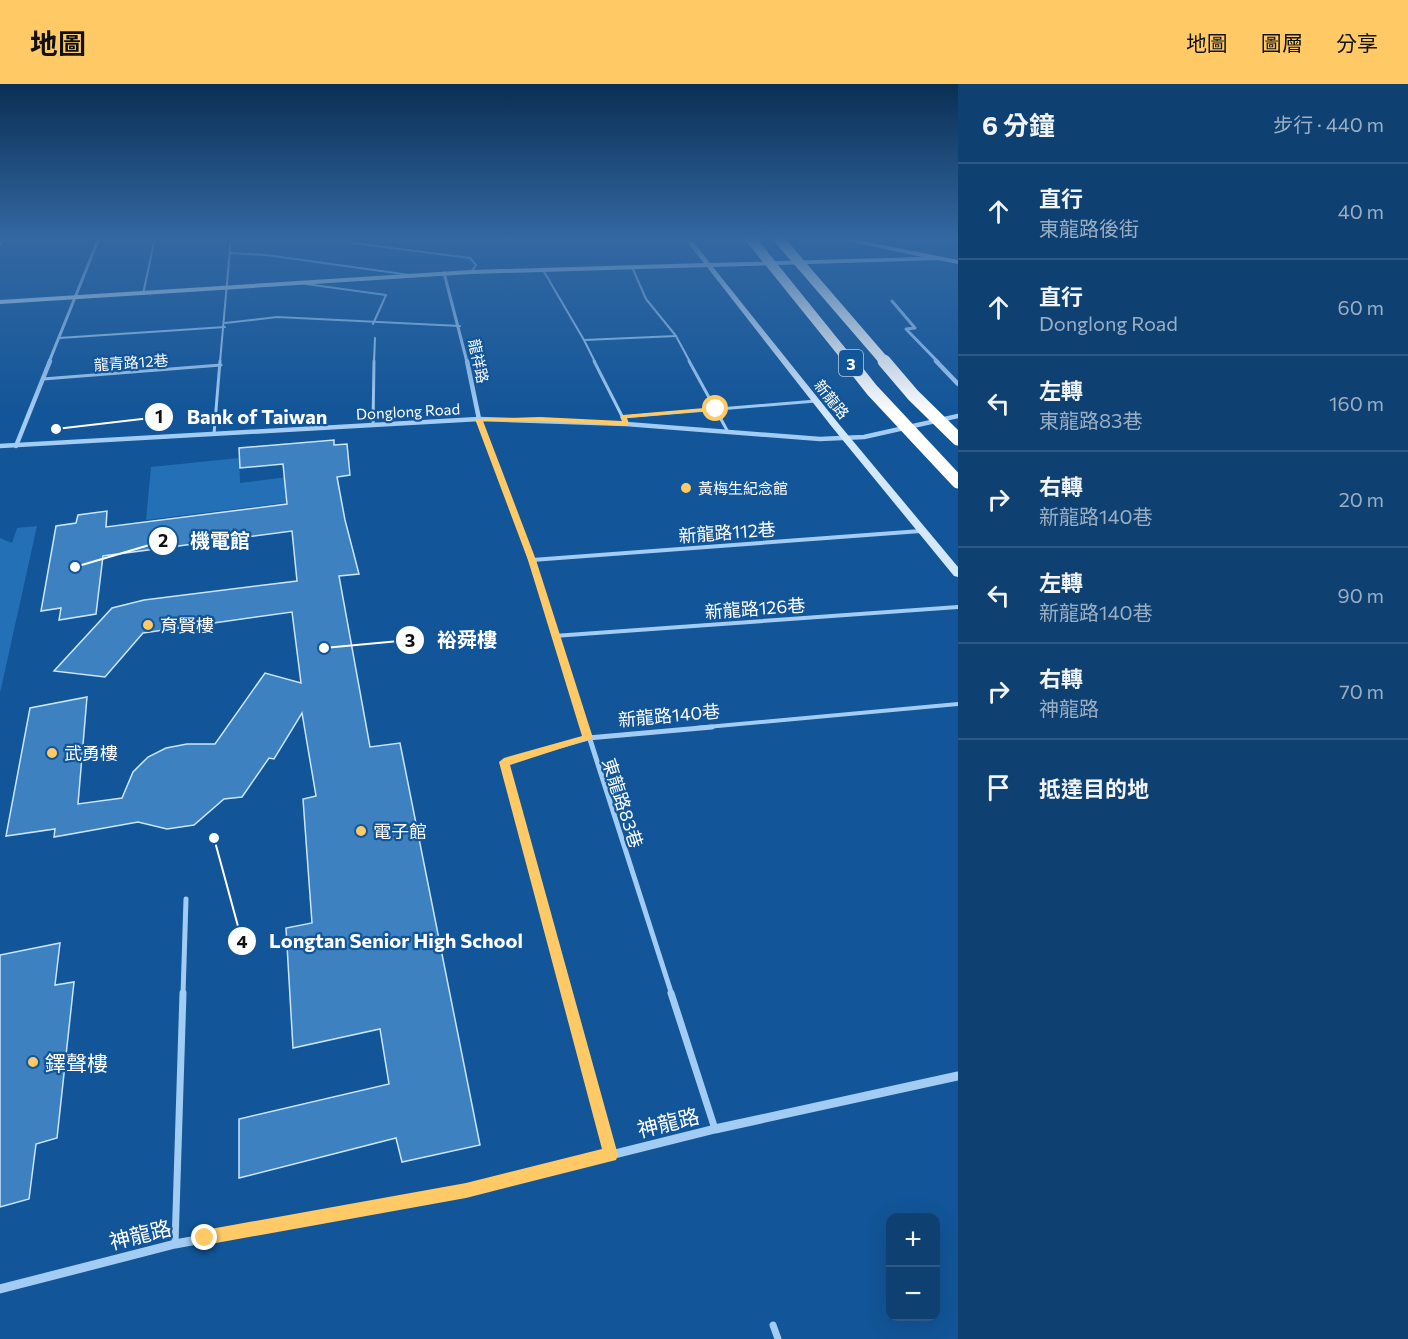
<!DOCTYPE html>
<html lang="zh-TW">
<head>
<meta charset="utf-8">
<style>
	body { margin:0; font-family:Commissioner,"Noto Sans TC",sans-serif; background:#1c4b7a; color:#f1f3f6 }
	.controls { position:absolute; right:18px; bottom:18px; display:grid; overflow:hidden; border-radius:12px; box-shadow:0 6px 24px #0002 }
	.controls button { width:54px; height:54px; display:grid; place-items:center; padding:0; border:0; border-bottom:2px solid #2e5984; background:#0e4072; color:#f1f3f6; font:30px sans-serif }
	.stop { position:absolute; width:18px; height:18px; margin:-14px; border:4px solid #ffc966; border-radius:50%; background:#fff }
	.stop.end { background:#ffc966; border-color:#fff; box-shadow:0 2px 6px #0008 }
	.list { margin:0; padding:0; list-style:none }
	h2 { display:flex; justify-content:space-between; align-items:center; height:78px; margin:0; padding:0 24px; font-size:26px }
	h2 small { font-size:20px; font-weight:400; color:#9bafc4 }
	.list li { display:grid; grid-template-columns:39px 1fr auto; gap:18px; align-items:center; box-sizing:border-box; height:96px; padding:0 24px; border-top:2px solid #2e5984 }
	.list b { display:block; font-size:22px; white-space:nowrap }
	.list p { margin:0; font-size:20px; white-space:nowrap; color:#9bafc4 }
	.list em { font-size:20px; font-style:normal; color:#9bafc4 }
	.icon { flex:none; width:33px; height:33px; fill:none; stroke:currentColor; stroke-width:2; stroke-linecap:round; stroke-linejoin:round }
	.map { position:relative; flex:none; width:958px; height:1255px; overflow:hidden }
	header { display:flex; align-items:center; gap:36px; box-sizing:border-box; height:84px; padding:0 30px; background:#ffc966; color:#111 }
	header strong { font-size:28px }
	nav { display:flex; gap:33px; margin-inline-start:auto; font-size:21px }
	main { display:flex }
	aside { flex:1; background:#0e4072 }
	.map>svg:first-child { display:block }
	.green { fill:#2470b6 }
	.building { fill:#3e81c1; stroke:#cbe5fd; stroke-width:1.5 }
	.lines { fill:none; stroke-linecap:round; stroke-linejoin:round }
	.lane-far4 { stroke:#a3ccf4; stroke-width:2 }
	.lane-far3 { stroke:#a3ccf4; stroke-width:3 }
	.lane-far2 { stroke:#a3ccf4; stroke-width:4 }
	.lane-far1 { stroke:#a3ccf4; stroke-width:5 }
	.lane { stroke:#a3ccf4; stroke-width:7 }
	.street-far2 { stroke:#a3ccf4; stroke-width:3 }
	.street-far1 { stroke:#a3ccf4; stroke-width:4.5 }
	.street { stroke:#a3ccf4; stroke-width:9 }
	.secondary { fill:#d3e8fd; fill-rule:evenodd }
	.highway-bridge-far1 { stroke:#fff; stroke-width:10 }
	.highway-bridge { stroke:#fff; stroke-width:13 }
	.route { fill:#ffc966 }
	.poi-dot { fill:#ffc966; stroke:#125598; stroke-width:2 }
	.labels { text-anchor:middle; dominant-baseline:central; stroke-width:4.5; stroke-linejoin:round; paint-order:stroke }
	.far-street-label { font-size:15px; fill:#fff; stroke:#125598 }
	.far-poi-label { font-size:15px; fill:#fff; stroke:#125598; text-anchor:start }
	.shield { fill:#125598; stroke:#b8cce0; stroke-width:1.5 }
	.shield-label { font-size:16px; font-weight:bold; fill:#fff }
	.street-label { font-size:18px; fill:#fff; stroke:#125598 }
	.poi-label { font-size:18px; fill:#fff; stroke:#125598; text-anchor:start }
	.near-poi-label { font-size:21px; fill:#fff; stroke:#125598; text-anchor:start }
	.near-street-label { font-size:21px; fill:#fff; stroke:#125598 }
	.leader { fill:none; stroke:#fff; stroke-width:2 }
	.callout-dot { fill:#fff; stroke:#125598; stroke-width:2 }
	.mark-label { font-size:18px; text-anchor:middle; font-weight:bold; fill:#111 }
	.callout-label { font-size:20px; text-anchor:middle; font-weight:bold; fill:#fff; stroke:#125598; stroke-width:4.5; stroke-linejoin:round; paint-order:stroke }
</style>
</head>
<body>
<header>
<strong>地圖</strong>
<nav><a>地圖</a><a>圖層</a><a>分享</a></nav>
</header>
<main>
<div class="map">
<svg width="958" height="1255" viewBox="0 0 958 1255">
	<rect width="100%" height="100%" fill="#125598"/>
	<g class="green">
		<path d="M239,374L240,399L288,393L292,418L146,436L151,383Z"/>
		<path d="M37,442L0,609V454L12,459L17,444Z"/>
	</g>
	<g class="building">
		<path d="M334,356V361L347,360L350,391L337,393L345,436L359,490L339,492L370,663L400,659L480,1061L402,1078L396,1054L239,1094V1035L389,1000L380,945L293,964L286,844L312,839L303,715L316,712L302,629L274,675L269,674L242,713L224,715L194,741L167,745L138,738L54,753L55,745L6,752L30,624L87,613L78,720L122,714L133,688L148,673L166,664L187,660H215L265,589L301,599L292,528L143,549L105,593L54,587L112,524L144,516L297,497L292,447L103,472L96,530L59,536L61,524L41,527L56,442L76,439L78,431L107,427L106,443L287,420L283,380L240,384L239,364Z"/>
		<path d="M60,859L55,901L74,898L57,1054L36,1060L29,1115L0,1123V871Z"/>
	</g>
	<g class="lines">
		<g class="lane-far4">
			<path d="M353,159L470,174L476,181L471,188"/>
			<path d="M0,161L5,154"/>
			<path d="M230,169L266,171L410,191"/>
			<path d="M632,183L646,215L676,252L690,278"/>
			<path d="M543,186L584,256L676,252"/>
			<path d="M306,200L386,211L373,240"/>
			<path d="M143,210L155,154"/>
			<path d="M225,239L277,233L460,242"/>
			<path d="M59,254L225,243"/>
			<path d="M584,256L595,278"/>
			<path d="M220,278L231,154"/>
			<path d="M374,278L375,254"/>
		</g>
		<g class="lane-far3">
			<path d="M594,277L626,340"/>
			<path d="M689,277L728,348"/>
			<path d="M43,295L221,281"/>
			<path d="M623,333L816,317"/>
			<path d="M479,335L518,438"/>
			<path d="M373,341L374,277"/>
			<path d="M214,350L220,277"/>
		</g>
		<g class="lane-far2">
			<path d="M517,436L586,644"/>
			<path d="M532,476L921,447"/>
			<path d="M554,552L958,523"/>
			<path d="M696,644L958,620"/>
		</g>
		<g class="lane-far1">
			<path d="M586,643L672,911"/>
			<path d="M183,911L186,815"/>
			<path d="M567,911L504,678L588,654L712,643"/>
		</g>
		<g class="lane">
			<path d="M567,909L611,1071"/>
			<path d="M671,909L715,1045"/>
			<path d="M175,1160L183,909"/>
			<path d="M773,1241L778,1255"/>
		</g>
		<g class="street-far2">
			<path d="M444,189L467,278"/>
			<path d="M892,217L915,244L906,245L938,278"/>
			<path d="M49,278L99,154"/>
		</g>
		<g class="street-far1">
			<path d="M467,277L479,335"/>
			<path d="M936,277L958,300"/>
			<path d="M0,362L479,335L626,340L820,355L864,353L958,332"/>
			<path d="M16,362L50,277"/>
		</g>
		<path class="street" d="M0,1205L175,1160L466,1107L715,1045L958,992"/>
		<path class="secondary" d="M684,154H690L710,179L922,173L833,154H847L958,176V180L938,176L713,183L838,339L958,483V493L954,492L832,343L707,183L471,190L0,220V216L471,186L704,179Z"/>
		<g class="highway-bridge-far1">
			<path d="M750,154L850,278"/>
			<path d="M778,154L885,278"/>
		</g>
		<g class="highway-bridge">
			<path d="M849,277L872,306L958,398"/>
			<path d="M884,277L913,311L958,355"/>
		</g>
	</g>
	<linearGradient id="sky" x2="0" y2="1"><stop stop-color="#0a2f54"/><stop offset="0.47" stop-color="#3368a2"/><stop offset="1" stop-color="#3368a2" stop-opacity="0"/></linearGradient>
	<rect width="958" height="330" fill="url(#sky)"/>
	<path class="route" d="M716,323L718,326L627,334L629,340L626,342L540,337H483L536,476L593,654L510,681L618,1071L616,1076L466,1114L205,1161L199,1159L197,1154L199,1148L205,1146L466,1099L602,1065L499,678L504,674L582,652L528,476L475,335L540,333L622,337L620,333L623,331Z"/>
	<g class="poi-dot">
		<circle cx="686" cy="404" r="6"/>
		<circle cx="148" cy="541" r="6"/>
		<circle cx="52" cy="669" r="6"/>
		<circle cx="361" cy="747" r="6"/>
		<circle cx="33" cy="978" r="6"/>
	</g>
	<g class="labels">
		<g class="far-street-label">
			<text transform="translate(479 277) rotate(78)">龍祥路</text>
			<text transform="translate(131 278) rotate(-4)">龍青路12巷</text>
			<text transform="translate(832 315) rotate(51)">新龍路</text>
			<text transform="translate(408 327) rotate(-3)">Donglong Road</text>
		</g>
		<g class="far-poi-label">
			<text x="698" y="404">黃梅生紀念館</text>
		</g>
		<rect class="shield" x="839" y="266" width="24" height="26" rx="4.5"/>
		<g class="shield-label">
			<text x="851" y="279">3</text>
		</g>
		<g class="street-label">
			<text transform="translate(727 448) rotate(-4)">新龍路112巷</text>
			<text transform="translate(755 524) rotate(-4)">新龍路126巷</text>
			<text transform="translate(669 631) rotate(-5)">新龍路140巷</text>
			<text transform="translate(623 719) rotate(72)">東龍路83巷</text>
		</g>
		<g class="poi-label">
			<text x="160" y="541">育賢樓</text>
			<text x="64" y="669">武勇樓</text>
			<text x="373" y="747">電子館</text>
		</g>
		<g class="near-poi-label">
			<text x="45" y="978">鐸聲樓</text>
		</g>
		<g class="near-street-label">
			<text transform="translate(668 1038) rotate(-14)">神龍路</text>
			<text transform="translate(140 1150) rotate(-14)">神龍路</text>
		</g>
	</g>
	<path class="leader" d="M56 345L159 333M75 483L163 457M324 564L410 556M214 754L242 857"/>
	<g class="callout-dot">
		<circle cx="56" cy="345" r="6"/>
		<circle cx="75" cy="483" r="6"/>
		<circle cx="324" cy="564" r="6"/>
		<circle cx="214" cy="754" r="6"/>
		<circle cx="159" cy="333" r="15"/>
		<circle cx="163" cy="457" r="15"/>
		<circle cx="410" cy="556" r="15"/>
		<circle cx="242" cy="857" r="15"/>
	</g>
	<g class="mark-label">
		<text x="159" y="339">1</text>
		<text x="163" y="463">2</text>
		<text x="410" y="563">3</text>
		<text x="242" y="864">4</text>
	</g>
	<g class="callout-label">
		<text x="257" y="340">Bank of Taiwan</text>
		<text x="220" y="464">機電館</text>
		<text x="467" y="563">裕舜樓</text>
		<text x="396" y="864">Longtan Senior High School</text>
	</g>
</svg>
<div class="controls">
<button>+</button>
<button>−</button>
</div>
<div class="stop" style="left:716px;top:325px"></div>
<div class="stop end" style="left:205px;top:1154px"></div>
</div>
<aside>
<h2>6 分鐘<small>步行 · 440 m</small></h2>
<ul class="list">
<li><svg class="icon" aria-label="ahead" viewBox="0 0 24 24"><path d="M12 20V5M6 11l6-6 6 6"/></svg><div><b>直行</b><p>東龍路後街</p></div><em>40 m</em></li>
<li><svg class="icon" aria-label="ahead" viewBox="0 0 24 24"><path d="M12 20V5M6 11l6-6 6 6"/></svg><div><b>直行</b><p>Donglong Road</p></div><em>60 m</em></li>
<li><svg class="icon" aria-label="left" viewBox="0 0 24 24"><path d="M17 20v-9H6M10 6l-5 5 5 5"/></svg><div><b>左轉</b><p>東龍路83巷</p></div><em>160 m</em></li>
<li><svg class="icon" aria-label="right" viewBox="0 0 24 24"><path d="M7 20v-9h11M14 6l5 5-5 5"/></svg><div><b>右轉</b><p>新龍路140巷</p></div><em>20 m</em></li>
<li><svg class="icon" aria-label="left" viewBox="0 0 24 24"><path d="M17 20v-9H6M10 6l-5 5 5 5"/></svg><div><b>左轉</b><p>新龍路140巷</p></div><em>90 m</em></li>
<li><svg class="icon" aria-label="right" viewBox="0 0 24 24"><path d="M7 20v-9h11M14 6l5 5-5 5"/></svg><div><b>右轉</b><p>神龍路</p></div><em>70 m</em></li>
<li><svg class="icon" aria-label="arrive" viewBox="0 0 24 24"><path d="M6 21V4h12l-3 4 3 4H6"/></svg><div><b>抵達目的地</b></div></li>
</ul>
</aside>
</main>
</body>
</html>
